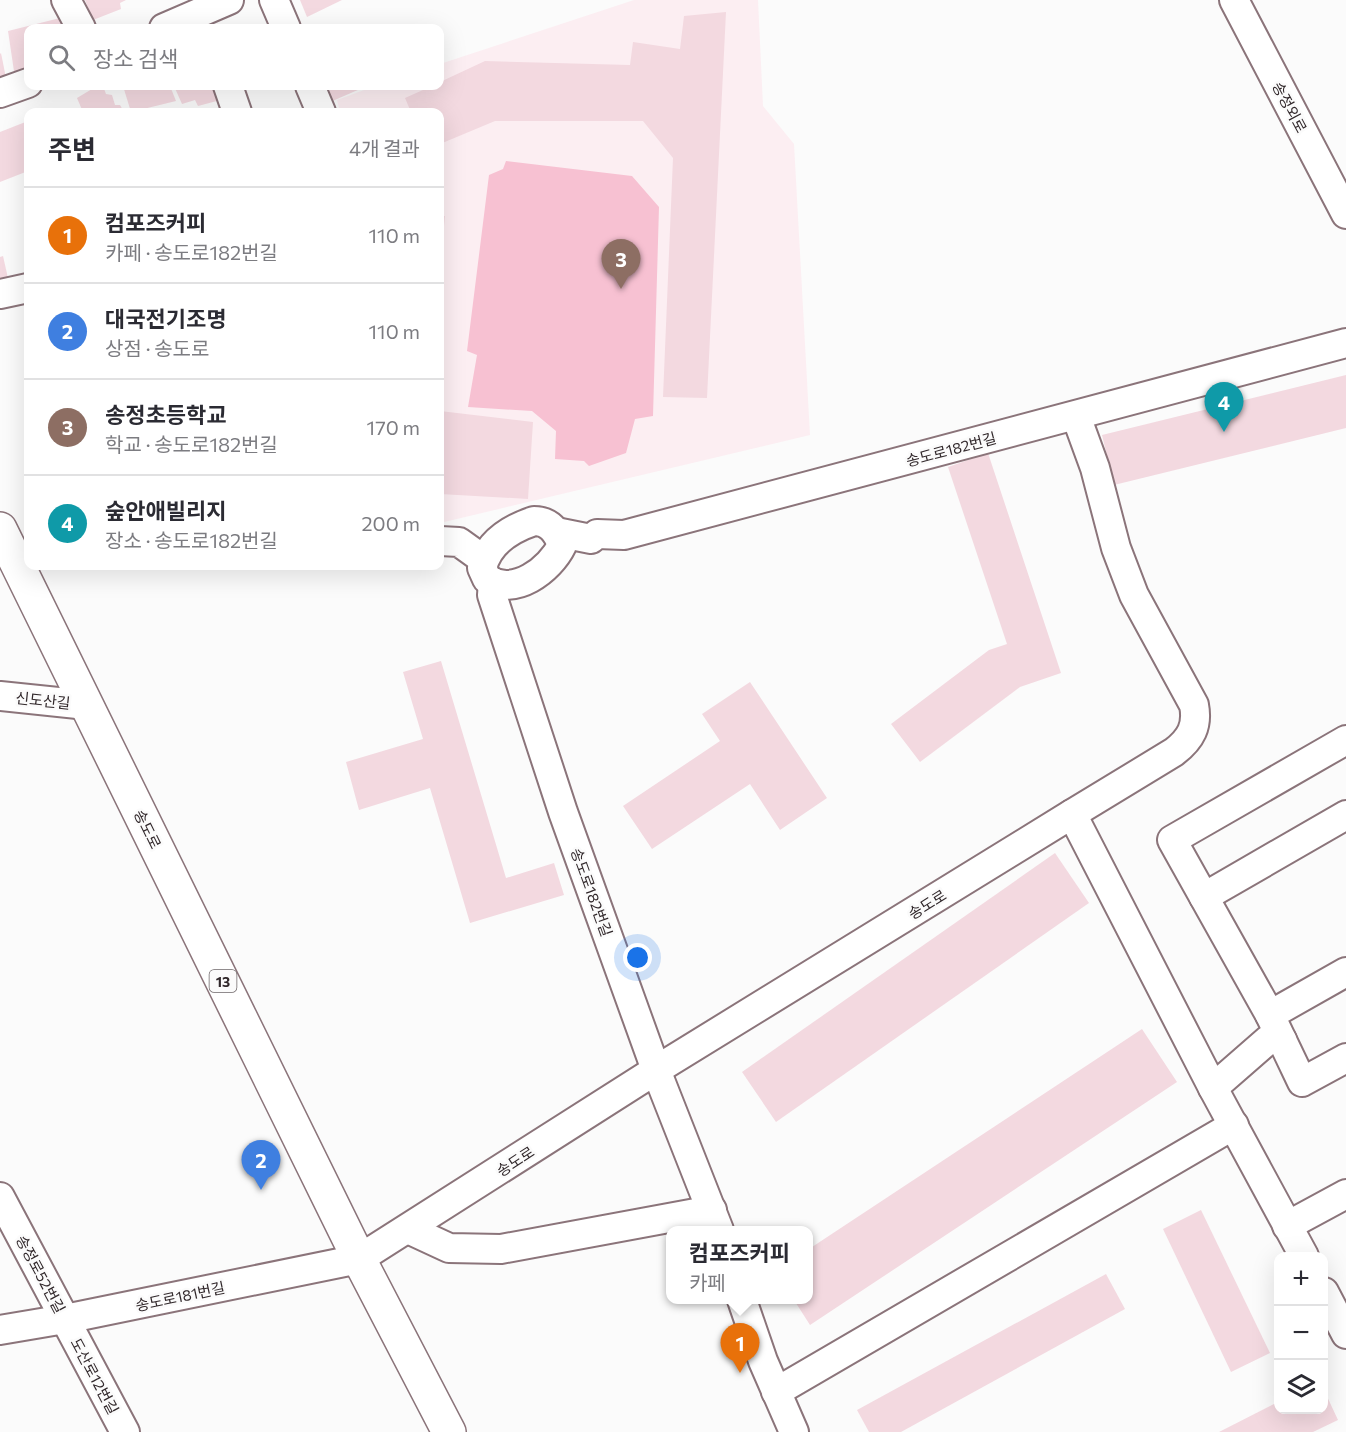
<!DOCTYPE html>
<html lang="ko">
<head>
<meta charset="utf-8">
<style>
	body { margin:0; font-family:Commissioner,"Noto Sans KR",sans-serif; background:#f7f7f7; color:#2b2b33 }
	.controls { position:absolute; right:18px; bottom:18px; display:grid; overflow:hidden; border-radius:12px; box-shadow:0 6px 24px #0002 }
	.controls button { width:54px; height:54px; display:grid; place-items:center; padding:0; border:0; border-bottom:2px solid #e1e1e2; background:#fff; color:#2b2b33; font:30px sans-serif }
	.you { position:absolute; left:638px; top:958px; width:21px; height:21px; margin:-15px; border:4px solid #fff; border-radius:50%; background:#1a73e8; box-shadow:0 0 0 9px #1a73e833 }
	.badge { display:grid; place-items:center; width:39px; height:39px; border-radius:50%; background:#3f868f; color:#fff; font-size:20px; font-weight:700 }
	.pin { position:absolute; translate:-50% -50px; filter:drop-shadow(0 2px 3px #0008) }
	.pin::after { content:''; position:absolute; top:32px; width:21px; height:18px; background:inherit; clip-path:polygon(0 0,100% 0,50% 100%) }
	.popup { position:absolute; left:666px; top:1226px; width:147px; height:78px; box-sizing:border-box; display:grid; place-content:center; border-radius:12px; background:#fff; filter:drop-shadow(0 2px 4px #0005); font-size:20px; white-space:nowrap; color:#7c7c81 }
	.popup b { font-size:22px; color:#2b2b33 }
	.popup::after { content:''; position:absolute; left:50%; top:100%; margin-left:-12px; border:12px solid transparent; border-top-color:#fff }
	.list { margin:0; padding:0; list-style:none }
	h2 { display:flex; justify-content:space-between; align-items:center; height:78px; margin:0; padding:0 24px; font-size:26px }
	h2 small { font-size:20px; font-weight:400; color:#7c7c81 }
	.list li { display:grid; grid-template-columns:39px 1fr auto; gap:18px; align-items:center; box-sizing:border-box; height:96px; padding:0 24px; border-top:2px solid #e1e1e2 }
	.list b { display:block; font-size:22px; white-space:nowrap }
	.list p { margin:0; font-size:20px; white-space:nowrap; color:#7c7c81 }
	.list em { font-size:20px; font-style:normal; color:#7c7c81 }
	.icon { flex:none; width:33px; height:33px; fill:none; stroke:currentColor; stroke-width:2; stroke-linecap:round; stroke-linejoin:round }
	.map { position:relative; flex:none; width:1346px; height:1432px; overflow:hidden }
	.search { position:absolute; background:#fff; box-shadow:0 6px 24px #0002; left:24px; top:24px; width:420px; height:66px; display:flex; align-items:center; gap:15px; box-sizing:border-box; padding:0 21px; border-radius:12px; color:#7c7c81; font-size:22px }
	.panel { position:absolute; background:#fff; box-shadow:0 6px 24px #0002; left:24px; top:108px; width:420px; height:462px; border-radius:12px }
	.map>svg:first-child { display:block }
	.built { fill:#fceef2 }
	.green { fill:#f7c1d2 }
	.building { fill:#f3d9e0 }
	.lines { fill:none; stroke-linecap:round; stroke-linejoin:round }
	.minor-casing { stroke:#8b747a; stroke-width:32 }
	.major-casing { stroke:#8b747a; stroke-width:36 }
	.minor { stroke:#fff; stroke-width:28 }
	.major { stroke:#fff; stroke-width:33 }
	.labels { text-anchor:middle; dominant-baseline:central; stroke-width:5; stroke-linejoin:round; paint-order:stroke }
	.shield { fill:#fbfbfb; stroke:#6e6769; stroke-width:1.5 }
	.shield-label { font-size:14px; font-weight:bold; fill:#31282b }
	.street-label { font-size:15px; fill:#31282b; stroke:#fbfbfb }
</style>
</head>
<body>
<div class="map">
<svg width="1346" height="1432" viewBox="0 0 1346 1432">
	<rect width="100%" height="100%" fill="#fbfbfb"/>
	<path class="built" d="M634,0H758L763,106L794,144L810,435L440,523V112H340L337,100L375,86H440V64Z"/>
	<path class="green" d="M506,161L632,176L659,207L653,416L635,419L626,453L589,466L584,461L555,459L556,431L532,411L468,407L477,355L467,351L489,175L503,169Z"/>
	<g class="building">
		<path d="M85,0H126L120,3L121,9L93,20Z"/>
		<path d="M300,0H342L307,17Z"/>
		<path d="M726,12L707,398L663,397L673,158L643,121H495L440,144V112H411L405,98L432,86H440V82L485,61L630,65L633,42L680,49L684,16Z"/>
		<path d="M60,18L63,28H28V77L15,78L8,31Z"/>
		<path d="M1,53L7,83L0,85V54Z"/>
		<path d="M97,86H103L106,94L112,95L115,105H120L124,112H83L77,98Z"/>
		<path d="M123,86H170L176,101L131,112Z"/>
		<path d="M174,86H225L228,98L198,106L195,100L182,104Z"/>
		<path d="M313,86H367L321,106Z"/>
		<path d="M28,121V171L0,182V132Z"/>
		<path d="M440,216H445L441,255H440Z"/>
		<path d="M3,256L10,287L0,289V257Z"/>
		<path d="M1346,375V428L1114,485L1102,435Z"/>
		<path d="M440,411L533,422L528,499L440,494Z"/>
		<path d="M988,453L1061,673L1020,687L920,762L891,724L989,650L1007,644L948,467Z"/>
		<path d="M441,661L506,878L554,863L564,895L470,923L430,788L359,810L346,762L423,739L403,672Z"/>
		<path d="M750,682L827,798L780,830L750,784L652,849L623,806L720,741L702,714Z"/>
		<path d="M1055,853L1089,903L776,1122L742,1072Z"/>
		<path d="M1142,1029L1177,1082L810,1325L794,1300H809V1249Z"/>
		<path d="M1201,1210L1270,1353L1231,1372L1163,1229Z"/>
		<path d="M1106,1274L1125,1309L901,1432H869L857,1410Z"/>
		<path d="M1324,1390L1338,1420L1313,1432H1219L1278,1402V1410H1324Z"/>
	</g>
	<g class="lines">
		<g class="minor-casing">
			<g id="minor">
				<path d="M66,0L81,28"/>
				<path d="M274,0L286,28"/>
				<path d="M1234,0L1346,214"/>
				<path d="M164,28L229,0"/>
				<path d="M228,86L237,112"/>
				<path d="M310,86L321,112"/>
				<path d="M0,93L28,83"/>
				<path d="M0,294L28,288"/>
				<path d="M534,521C549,521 557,531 562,545C550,570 514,597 487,579L482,568C488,543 510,529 534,521Z"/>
				<path d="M556,532L591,539L597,534L624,535L1346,343"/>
				<path d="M440,541L459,542L484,560"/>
				<path d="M493,582L492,595L563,812L656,1070L719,1230"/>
				<path d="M0,696L87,705"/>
				<path d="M1072,814L1174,752C1191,739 1198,726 1194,705L1134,595L1116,548L1095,468L1076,416"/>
				<path d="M1204,897L1346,815"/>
				<path d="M1346,972L1270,1015L1302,1082L1346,1058"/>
				<path d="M1270,1015L1172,840L1346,740"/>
				<path d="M1213,1088L1268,1040H1282"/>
				<path d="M0,1197L125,1432"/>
				<path d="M1287,1226L1346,1194"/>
				<path d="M408,1229L449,1248L501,1249L712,1210"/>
				<path d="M1324,1292L1346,1334"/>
				<path d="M742,1300L763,1361L794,1432"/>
				<path d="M0,1330L65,1319L359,1259L656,1070L1072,814L1213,1088L1304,1256"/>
				<path d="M776,1392L1234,1125"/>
			</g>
		</g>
		<g class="major-casing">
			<path id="major" d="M0,529L359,1259L449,1432"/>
		</g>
		<use href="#minor" class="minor"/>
		<use href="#major" class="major"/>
	</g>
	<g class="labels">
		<rect class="shield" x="209.5" y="970" width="27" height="22" rx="4.5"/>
		<g class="shield-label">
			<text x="223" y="981">13</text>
		</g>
		<g class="street-label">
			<text transform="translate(1290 107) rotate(62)">송정외로</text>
			<text transform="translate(951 449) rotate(-15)">송도로182번길</text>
			<text transform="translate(43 700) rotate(6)">신도산길</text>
			<text transform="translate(148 829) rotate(64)">송도로</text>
			<text transform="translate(592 892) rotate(70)">송도로182번길</text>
			<text transform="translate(927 904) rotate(-32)">송도로</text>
			<text transform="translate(515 1161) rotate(-33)">송도로</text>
			<text transform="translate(41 1274) rotate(62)">송정로52번길</text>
			<text transform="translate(180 1296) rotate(-12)">송도로181번길</text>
			<text transform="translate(95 1376) rotate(62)">도산로12번길</text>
		</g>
	</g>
</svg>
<div class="controls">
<button>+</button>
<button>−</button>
<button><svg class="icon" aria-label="layers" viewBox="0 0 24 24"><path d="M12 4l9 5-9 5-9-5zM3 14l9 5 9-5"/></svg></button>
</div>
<div class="you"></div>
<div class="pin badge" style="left:740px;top:1373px;background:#e8710a">1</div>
<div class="popup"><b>컴포즈커피</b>카페</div>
<div class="pin badge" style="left:261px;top:1190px;background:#3f7fe0">2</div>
<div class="pin badge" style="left:621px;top:289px;background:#8d6e63">3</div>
<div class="pin badge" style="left:1224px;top:432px;background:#0f9aa8">4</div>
<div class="search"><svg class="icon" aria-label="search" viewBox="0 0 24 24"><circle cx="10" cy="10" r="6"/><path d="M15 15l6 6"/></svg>장소 검색</div>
<section class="panel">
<h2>주변<small>4개 결과</small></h2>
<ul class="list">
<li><span class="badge" style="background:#e8710a">1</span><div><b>컴포즈커피</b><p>카페 · 송도로182번길</p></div><em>110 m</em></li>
<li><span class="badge" style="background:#3f7fe0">2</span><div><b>대국전기조명</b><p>상점 · 송도로</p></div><em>110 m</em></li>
<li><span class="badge" style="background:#8d6e63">3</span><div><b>송정초등학교</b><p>학교 · 송도로182번길</p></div><em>170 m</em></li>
<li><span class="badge" style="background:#0f9aa8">4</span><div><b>숲안애빌리지</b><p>장소 · 송도로182번길</p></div><em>200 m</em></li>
</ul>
</section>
</div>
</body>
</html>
